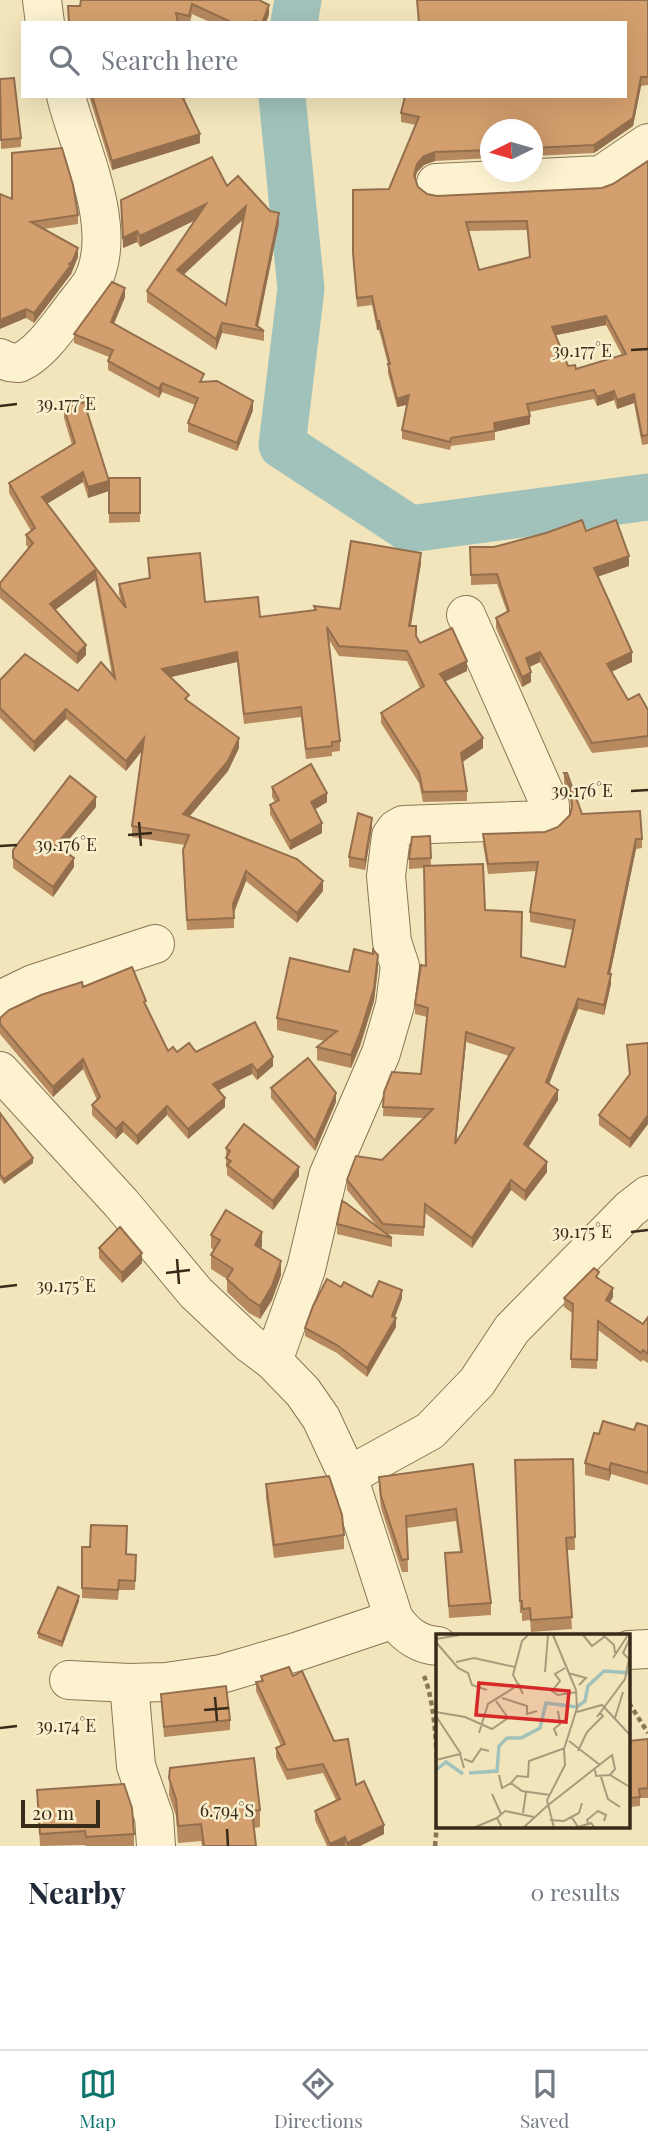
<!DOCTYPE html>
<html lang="en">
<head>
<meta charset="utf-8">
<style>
	body { margin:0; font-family:"Playfair Display",serif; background:#f2f2f3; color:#1f2937 }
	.compass { position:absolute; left:480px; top:119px; width:63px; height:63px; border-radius:50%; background:#fff; box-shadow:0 7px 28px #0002; rotate:265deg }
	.scale { position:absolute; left:21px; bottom:18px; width:79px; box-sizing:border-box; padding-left:7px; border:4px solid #392b1a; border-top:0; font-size:19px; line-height:24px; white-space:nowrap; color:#392b1a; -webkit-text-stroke:5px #f9efcd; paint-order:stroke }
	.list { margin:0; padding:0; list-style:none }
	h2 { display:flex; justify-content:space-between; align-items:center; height:91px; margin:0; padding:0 28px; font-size:30px }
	h2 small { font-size:23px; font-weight:400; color:#747a83 }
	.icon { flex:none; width:38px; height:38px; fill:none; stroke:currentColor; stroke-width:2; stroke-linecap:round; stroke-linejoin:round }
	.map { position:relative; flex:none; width:648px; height:1846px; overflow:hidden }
	.search { position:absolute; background:#fff; box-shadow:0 7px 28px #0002; left:21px; right:21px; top:21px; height:77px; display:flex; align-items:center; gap:18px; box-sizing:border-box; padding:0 24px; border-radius:0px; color:#747a83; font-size:26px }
	.sheet { height:203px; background:#fff }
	nav { display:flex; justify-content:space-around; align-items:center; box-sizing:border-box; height:98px; border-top:2px solid #e0e1e3; background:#fff; font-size:19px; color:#747a83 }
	nav a { display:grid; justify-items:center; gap:4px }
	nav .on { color:#0f766e }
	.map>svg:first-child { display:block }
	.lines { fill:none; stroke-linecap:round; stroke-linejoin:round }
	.river { stroke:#a1c2bb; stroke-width:47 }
	.minor-casing { stroke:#8b7554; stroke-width:40 }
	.path { stroke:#8b7554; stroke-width:4.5; stroke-dasharray:5 3.5; stroke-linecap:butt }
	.minor { stroke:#fcf2d0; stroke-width:38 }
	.wall { fill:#b6895f; fill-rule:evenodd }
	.shaded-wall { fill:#946f4d }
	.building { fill:#d49f6e; stroke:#946f4d; stroke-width:2; fill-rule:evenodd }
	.ticks { fill:none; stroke:#392b1a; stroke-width:2.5 }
	.inset-river { fill:none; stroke:#a1c2bb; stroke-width:3.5 }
	.inset-road { fill:none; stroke:#a89b7b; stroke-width:2 }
	.view { fill:#d62828; fill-opacity:0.15; stroke:#d62828; stroke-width:3.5 }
	.inset-edge { fill:none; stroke:#392b1a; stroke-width:3.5 }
	.ticks-label { font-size:18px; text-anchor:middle; fill:#392b1a; stroke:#f9efcd; stroke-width:5; stroke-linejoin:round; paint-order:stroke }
</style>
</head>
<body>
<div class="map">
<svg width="648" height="1846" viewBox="0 0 648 1846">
	<rect width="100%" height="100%" fill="#f2e5bc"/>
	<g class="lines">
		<g class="river">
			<path d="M294,23L298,0"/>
			<path d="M282,96L301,289L282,445L410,529L648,497"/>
		</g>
		<g class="minor-casing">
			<g id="minor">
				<path d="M42,0L45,23"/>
				<path d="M436,183L601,175L648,143"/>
				<path d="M0,358L9,362L19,363C39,354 55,331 68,314C75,304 84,294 91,284C121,230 79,149 66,96"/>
				<path d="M0,1000L33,984L155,944"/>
				<path d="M0,1071L121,1203L196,1293L249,1343L273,1361L303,1392L321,1418L348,1476L394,1619C405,1634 418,1645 438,1646"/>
				<path d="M273,1361L306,1269L328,1176L381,1053L395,1005L400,966L392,942L386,876L391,836L396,829L403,825L544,820L550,815V805L466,615"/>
				<path d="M348,1476L430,1431L477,1382L512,1329L630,1209L648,1195"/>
				<path d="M629,1650L648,1649"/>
				<path d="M69,1680L129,1683L166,1682L221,1674L296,1652L394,1619"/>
				<path d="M129,1683L136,1766L154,1817L156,1846"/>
			</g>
		</g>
		<g class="path">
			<path d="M424,1676C438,1710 437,1774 438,1812"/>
			<path d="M629,1703L648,1733"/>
			<path d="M435,1846L438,1813"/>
		</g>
		<use href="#minor" class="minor"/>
	</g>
	<g class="wall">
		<path d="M259,0L269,14L266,23H212L192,14L190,23H68V6Z"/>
		<path d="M648,0V85L641,86L633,126L594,153L533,156V130H491V158L435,161L424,165L417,172L415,178L418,187L427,194L437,196L602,188L613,184L648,161V444L642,445L634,403L617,409L614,400L597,406L594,399L529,412L530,424L495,432V440L451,446L450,450L402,439V430L407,405L397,407L388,373V364L379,330H377L372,305L357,307L353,262V190L389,189L416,125L401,122V113L625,96ZM527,230L530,257L479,270L469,231ZM606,325L622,355L576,369L568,366L555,335Z"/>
		<path d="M0,79L21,138V147L1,149Z"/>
		<path d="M89,96H188V98L183,99L200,143L112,170Z"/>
		<path d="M227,186L279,223L258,327L264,331V341L222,333L216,350L147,302V291L195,220L140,247L137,242L123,248L121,200ZM244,219L226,305L183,275Z"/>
		<path d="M12,199L78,215V224L44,229L78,257L71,274L34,323L26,318Z"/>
		<path d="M125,297L114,323L204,382L253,410L237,451L188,432V423L195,405L162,392L159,398L108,370V361L109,357L74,343V334Z"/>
		<path d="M64,408L109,491L88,498L83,482L47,503L121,600L119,594V584L149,578L148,558L205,602L260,617L314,610V606L340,609L421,563L411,626L420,643L467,671L445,681L483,748L462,762L467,791V801L423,802L419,783L381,723V713L420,688L407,661L339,656L329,640L340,741V751L332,752V756L306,759L301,717L244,724L237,662L171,677L189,702L239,748L228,771L189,817L323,891L297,923L246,881L234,913V928L187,930L183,860V850L185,845L132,837V826L143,750L126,771L66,719L34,752L0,718V680L78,691L112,675L95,580L55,610L86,655L77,664L0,598V583L29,548L26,545V535L31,531L9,493V483L72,445L64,418Z"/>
		<path d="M109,478H140V522L109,523Z"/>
		<path d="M586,531L629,566L598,576L632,662L611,672L628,700L648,710V747L592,753L540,662L530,667L531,682L522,687L496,628V618L507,612L497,584L471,585L470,547H494Z"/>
		<path d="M564,773L582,814L642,839V848L636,849L610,974L611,984L604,1015L578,1009L549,1084L558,1100L528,1148L547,1172L525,1201L511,1190L472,1248L425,1213L424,1236L388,1234L392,1238V1247L337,1234V1224L377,1226L347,1190V1180L382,1160L423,1118L383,1116L384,1092L421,1074L427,1017L415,1014V1004L426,966L424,868L409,869V859L430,836L431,866L485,910L521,957L565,967L573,930L530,922V912L537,871L488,874L483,844V834L545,832L558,827L570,815L571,808L570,797L564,783ZM466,1042L509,1056L456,1142Z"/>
		<path d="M272,787L327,802L315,809L322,833L290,850L270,814V805L275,802L272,797Z"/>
		<path d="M96,807L61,849L74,867L53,897L13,868V850Z"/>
		<path d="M372,827L365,870L349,867V857Z"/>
		<path d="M378,968L374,1001L360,1046L351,1068L317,1060V1047L325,1041L277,1030V1018L349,972Z"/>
		<path d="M83,987L146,1006L168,1051L177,1052H196L273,1066L257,1080L252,1074L219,1090L225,1107L188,1139L167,1115L137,1145L123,1132L116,1139L92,1115V1105L97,1100L83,1069L53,1097L0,1034V1018Z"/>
		<path d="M648,1043V1124L630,1148L599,1125V1115L629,1075L627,1045Z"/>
		<path d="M271,1088L336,1102L315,1151L271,1098Z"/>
		<path d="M0,1113L33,1163L4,1184L0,1179Z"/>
		<path d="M226,1148L299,1176L273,1210L227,1175V1168L226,1167Z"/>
		<path d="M211,1235L262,1246L261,1249L281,1275L272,1300L260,1319L249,1313L227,1292V1279L211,1269V1255L214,1250L211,1248Z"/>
		<path d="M99,1248L142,1263L122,1283L99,1258Z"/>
		<path d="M599,1279L613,1297L610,1302L643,1324L648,1317V1363L643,1360L641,1362L598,1330L597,1369L571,1368L572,1313L564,1307V1298Z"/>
		<path d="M341,1287L372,1297L402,1298L394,1318L396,1327L367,1377L337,1353L305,1336V1328Z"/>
		<path d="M648,1426V1485L611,1474L609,1481L585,1475V1463L599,1434L634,1430Z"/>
		<path d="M573,1459L575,1550H567L572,1629L531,1632L530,1620L522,1621V1613H520L515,1460Z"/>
		<path d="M473,1464L491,1603V1615L449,1618L445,1553L460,1552L456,1521L407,1528L408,1572H402L381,1508L379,1489V1477Z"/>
		<path d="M266,1484L344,1535V1549L274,1558L266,1498Z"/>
		<path d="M82,1547L126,1554L136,1555L135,1590H119L118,1600L82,1598Z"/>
		<path d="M79,1601L62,1647L38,1638V1633Z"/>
		<path d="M261,1676H293L334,1741L356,1785L384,1834L360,1846H327L315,1820V1811L336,1800L323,1773L287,1780L276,1757V1748L281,1746L256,1691V1682L261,1681Z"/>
		<path d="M161,1694L230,1720V1730L164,1737Z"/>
		<path d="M648,1739V1798H640V1806L629,1807V1741Z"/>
		<path d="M170,1768L260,1810V1827L254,1828L256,1846H202L201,1841L178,1843L176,1816L169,1795Z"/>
		<path d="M37,1790L134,1834V1846H85V1845L40,1846Z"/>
	</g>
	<g class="shaded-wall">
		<path d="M269,5V14L266,23H262Z"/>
		<path d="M641,77V86L633,126L594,153V145Z"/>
		<path d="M200,134V143L112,170V161Z"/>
		<path d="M435,152V161L424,165L417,172L414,183V175L417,164L424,156Z"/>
		<path d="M206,204V215L140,247V236Z"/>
		<path d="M246,206V216L177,281V270Z"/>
		<path d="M279,213V223L257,330L256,325Z"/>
		<path d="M137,231V242L123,248V238Z"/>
		<path d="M78,248V257L71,274L34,323V313L69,264Z"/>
		<path d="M125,288V297L111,331V322Z"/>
		<path d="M26,309V318L0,329V320Z"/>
		<path d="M606,316V325L552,336V327Z"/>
		<rect x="377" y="321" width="2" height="9"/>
		<path d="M222,323V333L216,350V339Z"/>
		<path d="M162,383V392L159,398V389Z"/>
		<path d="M614,391V400L597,406V397Z"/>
		<path d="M634,394V403L617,409V400Z"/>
		<path d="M409,395V404L397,407V399Z"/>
		<path d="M253,401V410L237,451V443Z"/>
		<path d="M530,416V424L494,432V423Z"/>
		<path d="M83,472V482L42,507V497Z"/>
		<path d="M109,481V491L88,498V487Z"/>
		<path d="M421,553V563L409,636V626Z"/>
		<path d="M629,556V566L594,578V568Z"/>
		<path d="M95,570V580L50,614V604Z"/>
		<path d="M86,645V655L77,664V654Z"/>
		<path d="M237,652V662L162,679V669Z"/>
		<path d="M540,652V662L526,668V658Z"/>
		<path d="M632,652V662L607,674V664Z"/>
		<path d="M467,661V671L440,684V674Z"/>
		<path d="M531,672V682L522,687V677Z"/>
		<path d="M66,709V719L34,752V742Z"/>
		<path d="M144,738V748L126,771V761Z"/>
		<path d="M239,738V748L228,771L183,824V814Z"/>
		<path d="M483,738V748L461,763V753Z"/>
		<path d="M327,793V802L311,812V802Z"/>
		<path d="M96,797V807L56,855V845Z"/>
		<path d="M372,818V827L365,870V860Z"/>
		<path d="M322,823V833L290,850V841Z"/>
		<path d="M636,839V849L608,984V974Z"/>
		<path d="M74,858V867L53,897V887Z"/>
		<path d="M246,871V881L233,914V904Z"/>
		<path d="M323,881V891L297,923V913Z"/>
		<path d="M378,955V968L374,1001L360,1046L351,1068V1055Z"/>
		<path d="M611,974V984L604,1015V1005Z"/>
		<path d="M578,999V1009L546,1092V1082Z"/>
		<path d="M466,1032V1042L455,1154V1144Z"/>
		<path d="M273,1057V1066L257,1080V1071Z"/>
		<path d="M83,1059V1069L53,1097V1087Z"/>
		<path d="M252,1064V1074L213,1093V1084Z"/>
		<path d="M558,1090V1100L524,1154V1144Z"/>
		<path d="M336,1093V1102L315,1151V1141Z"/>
		<path d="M225,1098V1107L188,1139V1129Z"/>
		<path d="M167,1106V1115L137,1145V1136Z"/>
		<path d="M648,1115V1124L630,1148V1139Z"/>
		<path d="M123,1122V1132L116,1139V1129Z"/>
		<path d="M33,1158V1163L4,1184V1179Z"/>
		<path d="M547,1162V1172L525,1201V1191Z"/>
		<path d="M299,1167V1176L273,1210V1201Z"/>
		<path d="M511,1180V1190L472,1248V1238Z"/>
		<path d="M262,1232V1246L255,1259V1245Z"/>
		<path d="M142,1253V1263L122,1283V1273Z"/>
		<path d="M281,1261V1275L272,1300L260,1319V1306Z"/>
		<path d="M613,1288V1297L606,1309V1300Z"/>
		<path d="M402,1290V1298L392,1325V1316Z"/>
		<path d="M396,1318V1327L367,1377V1368Z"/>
		<path d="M611,1463V1474L609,1481V1470Z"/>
		<path d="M79,1596V1601L62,1647V1642Z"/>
		<path d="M384,1825V1834L360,1846H347V1843Z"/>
		<path d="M345,1837V1846H330V1844Z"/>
	</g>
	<g class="building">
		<path d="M81,0H259L269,5L262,23L255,21V23H233L192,4L189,16L176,13L178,23H69L68,6H80Z"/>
		<path d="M417,0H648V77H641L633,118L594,145L533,148V130H491V150L435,152L424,156L417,164L414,175L418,187L427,194L437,196L602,188L613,184L648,161V435L642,436L634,394L617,400L614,391L597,397L594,390L527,404L530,416L494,423L495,431L451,438L450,442L402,430L409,395L397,399L388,364H390L379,321H377L372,296L357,298L353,253V190L389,189L419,117L401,113L405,96H625V23H419ZM527,221L530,257L479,270L466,222ZM606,316L626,354L576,369L575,365L568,366L552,327Z"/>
		<path d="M14,78L21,138L1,140L0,79Z"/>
		<path d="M92,96H182L200,134L112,161Z"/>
		<path d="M62,148L73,185L78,215L31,222L78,248L72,262L69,264L71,265L34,313L26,309L0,320V194L12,199V153Z"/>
		<path d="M212,157L227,186L238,176L270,211L279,213L256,325L264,331L222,323L216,339L147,291L206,204L140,236L137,231L123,238L121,200ZM246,206L226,305L177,270Z"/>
		<path d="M112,282L125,288L111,322L204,374L200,382L217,381L253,401L237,443L188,423L198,398L162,383L159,389L108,361L113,350L74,334Z"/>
		<path d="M84,402L109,481L88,487L83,472L42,497L126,608L119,584L150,578L148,558L200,553L205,602L258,597L260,617L316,610L314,606L340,609L351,541L421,553L409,626H416V636L420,643L452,628L467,661L440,674L483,738L461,753L467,791L423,792L419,773L381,713L424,686L407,651L339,646L327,627L340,741L332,742V746L306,749L301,707L244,714L237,652L162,669L189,695L185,699L239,738L228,761L183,814L297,859L323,881L297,913L246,871L233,904L234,918L187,920L183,850L189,835L132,826L144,738L126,761L66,709L34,742L0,708V680L25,654L78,691L101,662L115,678L95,570L50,604L86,645L77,654L0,588V583L33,543L26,535L35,528L9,483L75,443L64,408Z"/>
		<rect x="109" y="478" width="31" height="35"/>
		<path d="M582,520L586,531L616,520L629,556L594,568L632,652L607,664L628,700L639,694L648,710V736L592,743L540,652L526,658L531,672L522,677L496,618L509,611L497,574L471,575L470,547H494L546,533Z"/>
		<path d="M311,764L327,793L311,802L322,823L290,841L270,805L279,800L272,787Z"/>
		<path d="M564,773H567L582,814L640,811L642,839H636L608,974H611L604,1005L578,999L546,1082L558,1090L524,1144L547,1162L525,1191L511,1180L472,1238L425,1204L424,1227L383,1224L347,1180L356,1156L382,1160L433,1109L383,1107L384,1092L392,1072L421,1074L428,1008L415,1004L421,965L426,966L424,866L483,864L485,910L522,912L521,957L565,967L575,920L530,912L538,862L488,864L483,834L545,832L558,827L570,815L572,806L570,787ZM466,1032L514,1048L455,1144Z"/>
		<path d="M70,776L96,797L56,845L74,858L53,887L13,858V850Z"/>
		<path d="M358,813L372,818L365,860L349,857Z"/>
		<path d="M430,836L431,858L409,859L412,837Z"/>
		<path d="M354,949L373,954V950L378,955L374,988L360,1033L351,1055L317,1047L337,1031L277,1018L290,958L349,972Z"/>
		<path d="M132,967L146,1001L144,1002L168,1051L173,1047L177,1052L189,1043L196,1052L255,1022L273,1057L257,1071L252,1064L213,1084L225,1098L188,1129L167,1106L137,1136L123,1122L116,1129L92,1105L100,1097L83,1059L53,1087L0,1024V1018L9,1010L41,995L82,982L83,987Z"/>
		<path d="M648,1043V1115L630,1139L599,1115L630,1074L627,1045Z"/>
		<path d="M308,1058L336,1093L315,1141L271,1088Z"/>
		<path d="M0,1113L33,1158L4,1179L0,1174Z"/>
		<path d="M244,1124L299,1167L273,1201L227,1165L231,1161L226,1158L230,1151L226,1148Z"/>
		<path d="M342,1201L346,1203L392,1238L337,1224Z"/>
		<path d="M226,1210L262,1232L255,1245L281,1261L272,1286L260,1306L249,1299L227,1279L233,1269L211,1255L220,1240L211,1235Z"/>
		<path d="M120,1227L142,1253L122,1273L99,1248Z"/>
		<path d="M594,1268L599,1272L596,1277L613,1288L606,1300L643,1324L648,1317V1354L643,1350L641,1353L598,1321L597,1360L571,1359L573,1304L564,1298Z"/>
		<path d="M327,1279L341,1287L344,1282L372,1297L379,1281L402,1290L392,1316L396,1318L367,1368L337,1345L305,1328L313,1306Z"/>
		<path d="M603,1421L634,1430L637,1423L648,1426V1473L611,1463L609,1470L585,1463L594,1433L599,1434Z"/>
		<path d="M573,1459L575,1537L566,1538L572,1617L531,1620L530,1608L522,1609V1601H520L515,1460Z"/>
		<path d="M473,1464L491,1603L449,1606L445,1553L462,1552L456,1509L406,1516L408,1559L402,1560L381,1496L379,1477Z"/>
		<path d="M329,1476L342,1515L344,1535L274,1545L266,1484Z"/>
		<path d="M91,1525L127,1526L126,1554L136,1555L135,1581L119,1580L118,1590L82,1588V1547H90Z"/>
		<path d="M58,1587L79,1596L62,1642L38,1633Z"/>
		<path d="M289,1667L293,1676L302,1671L334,1741L348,1739L356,1785L364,1781L384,1825L347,1843L345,1837L330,1844L315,1811L340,1799L323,1764L287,1770L276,1748L285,1744L256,1682L263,1681L261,1676Z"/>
		<path d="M226,1686L230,1720L164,1727L161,1694Z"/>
		<path d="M648,1739V1788L639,1789L640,1797L629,1798V1741Z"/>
		<path d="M254,1758L260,1810L252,1811L256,1846H204L201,1824L178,1826L176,1799L169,1778L170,1768Z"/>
		<path d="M124,1784L132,1808L134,1834L86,1837L85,1831L40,1834L37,1790Z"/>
	</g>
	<path class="ticks" d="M631,350L648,349M0,406L17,404M631,791L648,790M139,822L141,846M128,835L152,833M0,846L17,845M631,1232L648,1230M177,1259L179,1284M166,1273L190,1270M0,1287L17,1285M215,1697L217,1721M204,1710L229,1708M0,1728L17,1726M227,1829L228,1846"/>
	<g transform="translate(436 1634)">
		<rect width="194" height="194" fill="#f2e5bc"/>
		<path class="inset-river" d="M0,136L10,128L27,140M33,139L61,137L63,112L71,104H85L104,94L110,69L141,73L149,67L152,52L168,37L195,39"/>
		<path class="inset-road" d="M117,1L140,56L141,74L128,115L129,131L111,166L118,194M147,1L156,12L168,3M167,1L178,11L179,19M0,5L24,1M0,8L22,34L32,39L36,51L51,56M177,24L192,1M20,28L38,24L79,33M129,34L119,40L124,47L116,57L122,61L141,58M109,38L112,1M132,39L150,44L143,51M87,60L77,41L86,7L92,1M66,64L91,72V80L101,77M0,78L29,83L56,95L72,84L60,67M141,78L166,71L195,102M0,82L25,120M161,83L189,45L193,25L187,19L195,2M179,84L187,58M43,99L52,70L84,50M121,102L118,95L124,90L122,77M133,107L164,131M142,117L151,98L167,82L164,79M28,125L36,128L45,115L53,117M0,126L24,120L28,134M159,136L160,142L174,141L192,152M63,141L66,154L75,149M165,143L172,165L184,173M56,160L65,180M114,161L86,157L75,149L81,142L92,143L93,127L129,114M111,172L176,121L179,135L174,141M87,179L90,158M135,182L142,193L155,189L159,194M114,186L128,187L143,179L146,169M153,191L151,186L162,177L170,181L168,187M37,194L61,184M66,194L61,184L69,177L98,183M87,194L111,172"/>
		<path class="view" d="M43,49L133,57L130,88L40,81Z"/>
		<rect width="194" height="194" class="inset-edge"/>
	</g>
	<g class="ticks-label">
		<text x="582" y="357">39.177°E</text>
		<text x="66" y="410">39.177°E</text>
		<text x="582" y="797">39.176°E</text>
		<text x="66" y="851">39.176°E</text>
		<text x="582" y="1238">39.175°E</text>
		<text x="66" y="1292">39.175°E</text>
		<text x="66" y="1732">39.174°E</text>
		<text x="227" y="1817">6.794°S</text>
	</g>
</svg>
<svg class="compass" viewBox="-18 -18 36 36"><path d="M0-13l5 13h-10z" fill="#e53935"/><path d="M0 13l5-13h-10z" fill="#747a83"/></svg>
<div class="scale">20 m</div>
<div class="search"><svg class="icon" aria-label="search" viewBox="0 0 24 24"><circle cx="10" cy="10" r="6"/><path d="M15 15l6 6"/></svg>Search here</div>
</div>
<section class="sheet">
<h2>Nearby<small>0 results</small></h2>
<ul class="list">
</ul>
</section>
<nav>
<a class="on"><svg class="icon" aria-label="map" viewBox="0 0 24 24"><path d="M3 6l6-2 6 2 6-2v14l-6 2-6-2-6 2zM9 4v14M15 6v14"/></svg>Map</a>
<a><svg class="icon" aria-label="directions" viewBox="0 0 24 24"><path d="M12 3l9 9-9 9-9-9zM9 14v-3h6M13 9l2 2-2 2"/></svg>Directions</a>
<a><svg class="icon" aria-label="saved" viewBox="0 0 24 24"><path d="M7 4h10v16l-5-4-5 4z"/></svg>Saved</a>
</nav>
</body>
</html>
